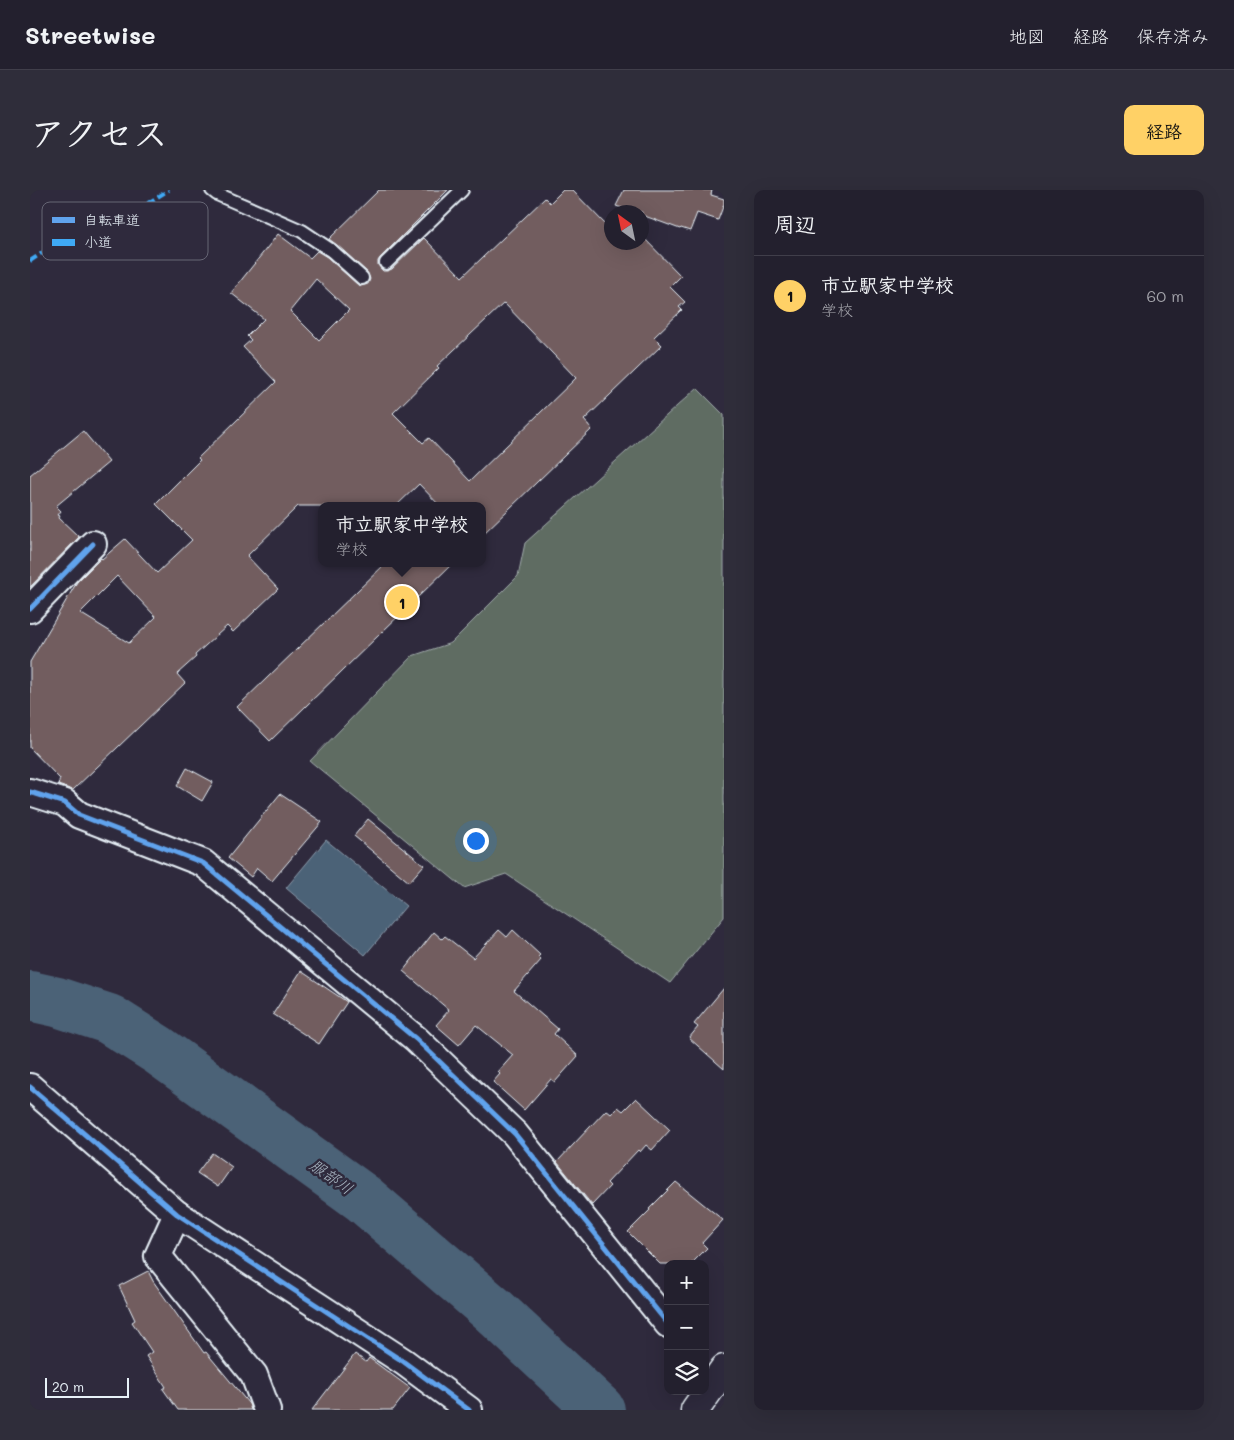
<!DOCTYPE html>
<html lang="ja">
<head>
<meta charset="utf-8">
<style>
	body { margin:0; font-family:Mali,"Klee One",sans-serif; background:#2f2d3a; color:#f1f3f6 }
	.controls { position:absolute; right:15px; bottom:15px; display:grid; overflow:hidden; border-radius:10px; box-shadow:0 5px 20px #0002 }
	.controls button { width:45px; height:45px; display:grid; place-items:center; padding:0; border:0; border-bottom:1px solid #403e4a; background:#23202e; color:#f1f3f6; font:25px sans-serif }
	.compass { position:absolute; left:574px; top:15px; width:45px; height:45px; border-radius:50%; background:#23202e; box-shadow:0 5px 20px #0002; rotate:327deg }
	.scale { position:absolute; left:15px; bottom:12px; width:84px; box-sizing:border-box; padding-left:5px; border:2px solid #e8f1f8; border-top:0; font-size:14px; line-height:18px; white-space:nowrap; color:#e8f1f8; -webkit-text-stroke:4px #2f2a3d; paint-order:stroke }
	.you { position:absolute; left:445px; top:650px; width:18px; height:18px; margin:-12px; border:4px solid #fff; border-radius:50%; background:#1a73e8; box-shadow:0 0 0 8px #1a73e833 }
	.badge { display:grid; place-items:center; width:32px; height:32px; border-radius:50%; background:#ffd166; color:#111; font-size:16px; font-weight:700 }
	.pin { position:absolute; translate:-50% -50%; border:2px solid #fff; box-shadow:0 1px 5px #0006 }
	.popup { position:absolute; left:288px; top:312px; width:168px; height:65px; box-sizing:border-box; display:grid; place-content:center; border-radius:10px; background:#23202e; filter:drop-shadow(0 1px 4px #0005); font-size:16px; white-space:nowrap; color:#a3a3aa }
	.popup b { font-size:19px; color:#f1f3f6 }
	.popup::after { content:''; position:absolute; left:50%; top:100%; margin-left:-10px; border:10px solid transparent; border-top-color:#23202e }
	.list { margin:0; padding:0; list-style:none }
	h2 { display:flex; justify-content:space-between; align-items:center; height:65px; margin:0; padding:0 20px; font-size:21px }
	h2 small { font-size:16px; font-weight:400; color:#a3a3aa }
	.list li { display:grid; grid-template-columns:32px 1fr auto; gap:15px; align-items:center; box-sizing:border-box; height:80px; padding:0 20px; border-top:1px solid #403e4a }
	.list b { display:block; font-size:19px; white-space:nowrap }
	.list p { margin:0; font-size:16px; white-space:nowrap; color:#a3a3aa }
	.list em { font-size:16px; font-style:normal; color:#a3a3aa }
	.icon { flex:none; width:28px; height:28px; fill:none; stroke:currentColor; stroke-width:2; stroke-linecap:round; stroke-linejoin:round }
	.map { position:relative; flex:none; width:694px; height:1220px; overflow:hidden; border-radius:10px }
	header { display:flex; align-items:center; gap:30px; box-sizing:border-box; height:70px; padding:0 25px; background:#23202e; border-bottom:1px solid #403e4a }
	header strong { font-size:24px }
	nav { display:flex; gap:28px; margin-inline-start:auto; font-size:18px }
	.intro { display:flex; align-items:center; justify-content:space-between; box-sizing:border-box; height:120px; padding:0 30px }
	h1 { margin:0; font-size:35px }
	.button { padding:12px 22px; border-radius:10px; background:#ffd166; color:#111; font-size:18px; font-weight:700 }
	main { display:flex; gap:30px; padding:0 30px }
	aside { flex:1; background:#23202e; border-radius:10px; box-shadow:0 5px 20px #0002 }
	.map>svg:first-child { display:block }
	.green { fill:#5e6c62; stroke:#a3aead }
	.water { fill:#4c6277; stroke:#8a9bab }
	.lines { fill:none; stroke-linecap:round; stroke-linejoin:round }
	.river { stroke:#4c6277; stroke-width:50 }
	.building { fill:#725d5f; stroke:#e8f1f8; fill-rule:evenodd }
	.service-casing { stroke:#e8f1f8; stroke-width:16 }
	.minor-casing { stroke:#e8f1f8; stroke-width:30 }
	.tertiary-casing { stroke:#e8f1f8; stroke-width:31 }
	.service { stroke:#2f2a3d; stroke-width:12 }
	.minor { stroke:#2f2a3d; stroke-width:26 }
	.tertiary { stroke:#2f2a3d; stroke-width:28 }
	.quiet { stroke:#3fa9f5; stroke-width:4; stroke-dasharray:8 4; stroke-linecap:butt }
	.cycleway-casing { stroke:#2f2a3d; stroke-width:8 }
	.cycleway { stroke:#60a3ed; stroke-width:5 }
	.labels { text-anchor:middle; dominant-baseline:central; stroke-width:5; stroke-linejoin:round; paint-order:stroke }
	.water-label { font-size:16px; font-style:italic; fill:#aab8c4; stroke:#2f2a3d }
	.key { fill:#2f2a3d; stroke:#666675; stroke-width:1 }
	.key-label { font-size:14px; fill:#e8f1f8 }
</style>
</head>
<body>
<header>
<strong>Streetwise</strong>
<nav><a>地図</a><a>経路</a><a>保存済み</a></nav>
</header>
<div class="intro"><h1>アクセス</h1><a class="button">経路</a></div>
<main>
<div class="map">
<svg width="694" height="1220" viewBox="0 0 694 1220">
	<rect width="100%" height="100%" fill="#2f2a3d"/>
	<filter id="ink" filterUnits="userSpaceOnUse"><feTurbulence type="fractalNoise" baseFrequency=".02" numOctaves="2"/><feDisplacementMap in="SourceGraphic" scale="10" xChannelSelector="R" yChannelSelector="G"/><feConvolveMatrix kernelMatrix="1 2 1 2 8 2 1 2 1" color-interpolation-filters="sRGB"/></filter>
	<g filter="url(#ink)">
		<path class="green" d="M667,198L694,225V727L640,793L476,684L434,698L280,571L382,466L421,453L488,386L495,353Z"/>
		<path class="water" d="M296,650L376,716L335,765L256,698Z"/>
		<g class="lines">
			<path class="river" d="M0,806L27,812L79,829L128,860L334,1009L463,1120L570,1220"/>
		</g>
		<g class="building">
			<path d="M349,0H418L350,68L348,71V75L353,81H357L362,79L394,48L432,87L515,8L520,13L533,0H542L577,36L582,27V52H612V46L651,86L640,97L655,112L649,117L652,120L624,147L632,155L554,230L562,239L452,345V316H410L389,294L366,316H268L217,366L248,399L203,442L197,436L165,465L166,467L147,484L155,493L43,600L28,595L30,589L0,558V472L47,392L71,368L72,369L95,349L127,383L162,350L126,314L170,270L168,268L246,192L213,157L221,150L217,146L234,129L201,103L248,44L280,68L287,61L297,67L327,94L331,96L338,94L340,89L337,82L307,55L299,49ZM286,89L319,120L289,150L260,121ZM474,113L546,188L440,291L399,248L393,253L363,223L409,178L407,176ZM87,386L126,427L99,453L50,423Z"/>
			<path d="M594,0H682L681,5L694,9V14L688,30L667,23L660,41L651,38L650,39L612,25V22H604L586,16Z"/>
			<path d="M53,241L79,272L26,316L31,321L28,325L30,326L29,328L49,347L0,397V285Z"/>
			<path d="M356,373H423L240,551L207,517Z"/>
			<path d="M157,578L183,592L172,611L147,596Z"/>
			<path d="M250,604L292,632L242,691L227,678L221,687L198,668Z"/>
			<path d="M338,629L394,675L379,692L324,646Z"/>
			<path d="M469,740L477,747L483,740L510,765L508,767L511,770L484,801L528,839L524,844L548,866L525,892L521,889L494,920L463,892L470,884L468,882L483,865L446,835L429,855L406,835L419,820L373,781L404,742L412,749L415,746L443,768Z"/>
			<path d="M271,781L317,812L289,854L243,824Z"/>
			<path d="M694,798V879L659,848L668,837L664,834Z"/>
			<path d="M606,908L640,940L622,960L616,955L610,962L608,960L577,993L580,996L562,1015L527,972L576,920L581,924L588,917L593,921Z"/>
			<path d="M182,963L202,977L188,997L167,983Z"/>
			<path d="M646,992L693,1030L672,1053L677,1058L661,1074H630L598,1042L620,1020L619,1019Z"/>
			<path d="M118,1081L123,1091L174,1163L176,1162L219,1214L221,1220H148L133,1199L136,1197L116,1166L122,1162L102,1132L105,1130L89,1096Z"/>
			<path d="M325,1164L336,1172L339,1168L380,1198L363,1220H282Z"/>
		</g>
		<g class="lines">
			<g class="service-casing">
				<g id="service">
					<path d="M182,0L187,4L272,41L302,61L332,88"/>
					<path d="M356,73L432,0"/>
				</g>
			</g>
			<g class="minor-casing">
				<g id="minor">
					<path d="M0,419L63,354"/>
					<path d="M0,602L35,613L49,625L173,673L386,849L485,944L638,1134"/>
					<path d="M0,897L147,1024L374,1172L439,1220"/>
					<path d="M147,1024L128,1066L224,1185L237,1220"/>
				</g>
			</g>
			<g class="tertiary-casing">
				<path id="tertiary" d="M665,1220L694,1179"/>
			</g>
			<use href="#service" class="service"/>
			<use href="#minor" class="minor"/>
			<use href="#tertiary" class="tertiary"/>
			<path class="quiet" d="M0,71L15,61L69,43L139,0"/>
			<g class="cycleway-casing">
				<g id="cycleway">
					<path d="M0,419L63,354"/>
					<path d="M0,602L35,613L49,625L173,673L386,849L485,944L638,1134"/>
					<path d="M0,897L147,1024L374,1172L439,1220"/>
				</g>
			</g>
			<use href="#cycleway" class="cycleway"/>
		</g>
	</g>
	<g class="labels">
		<g class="water-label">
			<text transform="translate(302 986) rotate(35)">服部川</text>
		</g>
	</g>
	<rect x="12" y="12" width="166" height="58" rx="8" class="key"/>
	<rect x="22" y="27" width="23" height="6" fill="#60a3ed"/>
	<rect x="22" y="49" width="23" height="7" fill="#3fa9f5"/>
	<g class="key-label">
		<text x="54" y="35">自転車道</text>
		<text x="54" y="57">小道</text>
	</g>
</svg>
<div class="controls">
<button>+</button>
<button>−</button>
<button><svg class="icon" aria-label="layers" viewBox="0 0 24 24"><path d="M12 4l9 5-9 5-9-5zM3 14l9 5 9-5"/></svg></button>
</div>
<svg class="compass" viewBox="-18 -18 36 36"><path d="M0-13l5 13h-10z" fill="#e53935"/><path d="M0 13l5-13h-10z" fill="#a3a3aa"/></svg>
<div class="scale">20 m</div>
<div class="you"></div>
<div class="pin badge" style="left:372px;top:412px">1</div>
<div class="popup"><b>市立駅家中学校</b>学校</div>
</div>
<aside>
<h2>周辺<small></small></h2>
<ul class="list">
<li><span class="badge">1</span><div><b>市立駅家中学校</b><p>学校</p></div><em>60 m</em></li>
</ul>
</aside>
</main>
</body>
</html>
